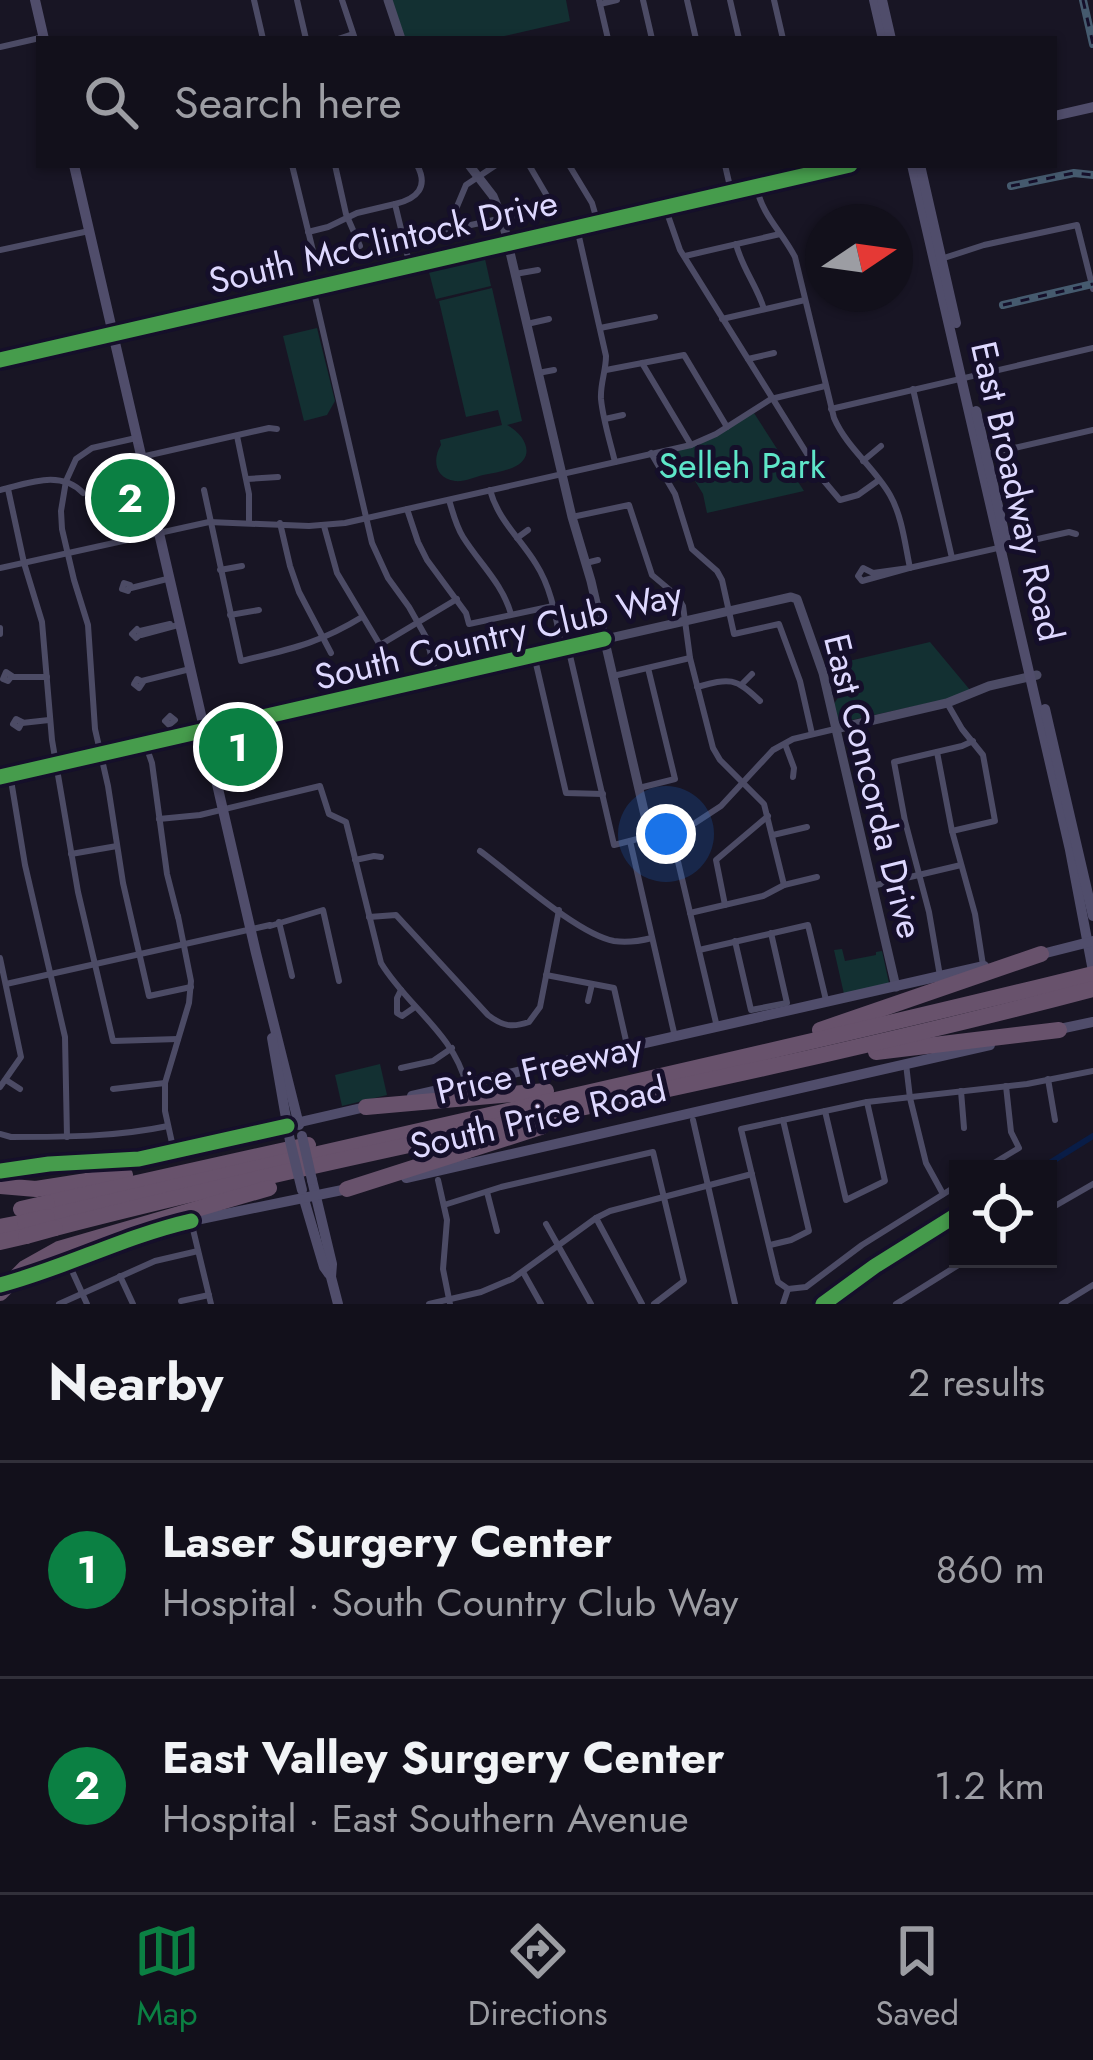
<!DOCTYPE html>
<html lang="en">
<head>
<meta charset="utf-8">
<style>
	body { margin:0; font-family:Jost,sans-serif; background:#1f1e28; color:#f1f3f6 }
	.controls { position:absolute; right:36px; bottom:36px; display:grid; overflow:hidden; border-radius:0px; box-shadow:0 3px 9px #0004 }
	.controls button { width:108px; height:108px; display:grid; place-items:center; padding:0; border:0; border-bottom:3px solid #31303a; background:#12101b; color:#f1f3f6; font:60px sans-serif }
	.compass { position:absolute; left:805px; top:204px; width:108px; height:108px; border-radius:50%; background:#12101b; box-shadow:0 3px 9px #0004; rotate:77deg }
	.you { position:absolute; left:666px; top:834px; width:42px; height:42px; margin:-30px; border:9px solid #fff; border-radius:50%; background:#1a73e8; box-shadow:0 0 0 18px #1a73e833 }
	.badge { display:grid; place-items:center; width:78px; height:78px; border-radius:50%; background:#0b8043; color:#fff; font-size:39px; font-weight:700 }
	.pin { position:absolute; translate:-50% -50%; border:6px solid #fff; box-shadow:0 3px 12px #0006 }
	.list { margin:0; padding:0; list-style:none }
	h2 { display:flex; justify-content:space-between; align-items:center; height:156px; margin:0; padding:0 48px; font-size:51px }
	h2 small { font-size:39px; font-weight:400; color:#9c9da3 }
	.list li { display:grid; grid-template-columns:78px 1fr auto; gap:36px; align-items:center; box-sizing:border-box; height:216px; padding:0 48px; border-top:3px solid #31303a }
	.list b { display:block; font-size:45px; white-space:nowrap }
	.list p { margin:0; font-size:39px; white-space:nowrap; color:#9c9da3 }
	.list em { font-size:39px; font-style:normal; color:#9c9da3 }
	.icon { flex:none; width:66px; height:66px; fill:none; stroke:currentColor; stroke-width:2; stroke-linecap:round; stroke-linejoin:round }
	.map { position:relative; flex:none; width:1093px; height:1304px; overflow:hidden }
	.search { position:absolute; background:#12101b; box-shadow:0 3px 9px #0004; left:36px; right:36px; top:36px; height:132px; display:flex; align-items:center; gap:30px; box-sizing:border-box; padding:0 42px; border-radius:0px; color:#9c9da3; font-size:45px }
	.sheet { height:588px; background:#12101b }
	nav { display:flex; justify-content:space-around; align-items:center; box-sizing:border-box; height:168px; border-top:3px solid #31303a; background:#12101b; font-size:33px; color:#9c9da3 }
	nav a { display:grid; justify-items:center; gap:6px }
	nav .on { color:#0b8043 }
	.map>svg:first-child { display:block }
	.green { fill:#133032 }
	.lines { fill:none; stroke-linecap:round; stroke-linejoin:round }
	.canal { stroke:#091d47; stroke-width:6 }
	.minor { stroke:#4c4b65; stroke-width:6 }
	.tertiary { stroke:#4c4b65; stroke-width:9 }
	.secondary { stroke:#504d6b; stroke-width:10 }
	.motorway { stroke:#68526c; stroke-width:16 }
	.rail-casing { stroke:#455a6e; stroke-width:8 }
	.rail { stroke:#150f2a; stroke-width:3; stroke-dasharray:9; stroke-linecap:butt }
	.secondary-bridge { stroke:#504d6b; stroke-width:10 }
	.motorway-bridge { stroke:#68526c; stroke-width:16 }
	.cycleway-casing { stroke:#150f2a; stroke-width:22 }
	.cycleway { stroke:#469c4c; stroke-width:15 }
	.labels { text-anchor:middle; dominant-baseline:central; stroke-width:10; stroke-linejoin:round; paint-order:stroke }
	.street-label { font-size:36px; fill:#ded8ff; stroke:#150f2a }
	.park-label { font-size:36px; fill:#5ee5c8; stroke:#150f2a }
</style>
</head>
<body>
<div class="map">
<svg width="1093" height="1304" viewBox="0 0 1093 1304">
	<rect width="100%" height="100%" fill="#181524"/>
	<g class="green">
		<path d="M391,0H566L570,21L491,39H404Z"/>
		<path d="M485,259L491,286L436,299L429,272Z"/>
		<path d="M492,288L522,421L507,425C526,435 537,458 512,468C503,472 492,473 483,475C475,477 464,482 455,481C435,479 432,459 441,445L440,440L502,425L498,410L466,417L439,301Z"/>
		<path d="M317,328L335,401L327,415L304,421L283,336Z"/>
		<path d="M754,413L804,491L707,513L703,494L676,450Z"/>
		<path d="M930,642L970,690L956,697L838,723L834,704L839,696L832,665Z"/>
		<path d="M842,949L845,961L876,955V952L882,951L889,983L844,994L834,950Z"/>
		<path d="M380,1064L387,1095L342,1106L335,1075Z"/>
	</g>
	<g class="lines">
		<g class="canal">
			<path d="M1040,1169L1093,1136"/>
			<path d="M831,1304L958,1220"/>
		</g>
		<g class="minor">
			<path d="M254,0L263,39"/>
			<path d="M297,0L306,39"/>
			<path d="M342,0L355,39"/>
			<path d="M599,0L608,39"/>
			<path d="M643,0L652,39"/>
			<path d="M687,0L696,39"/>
			<path d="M730,0L739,39"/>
			<path d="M774,0L783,39"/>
			<path d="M600,4L617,0"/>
			<path d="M338,39L353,34"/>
			<path d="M0,47L44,37"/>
			<path d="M292,165L314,255"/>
			<path d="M335,165L346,214L360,246"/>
			<path d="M569,165L592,203L597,220"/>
			<path d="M725,165L731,191"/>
			<path d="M790,165L794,178V165"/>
			<path d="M756,186C763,217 781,230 795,257L834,418C847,448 874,467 890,495C902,516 905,544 910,568"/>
			<path d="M665,207L680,250L824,481L840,500L858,495L879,480"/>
			<path d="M448,228L466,185L496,165"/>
			<path d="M577,228L606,356C606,371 600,384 601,399C603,420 610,441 615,462"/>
			<path d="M308,232L328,227L357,213L395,204"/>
			<path d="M439,232L548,208L550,201L529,165"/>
			<path d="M736,244C742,268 757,286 764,309"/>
			<path d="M0,250L89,231"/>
			<path d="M685,256L780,234"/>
			<path d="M941,259L984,245L1077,225L1093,289"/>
			<path d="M410,266L395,204C417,199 429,187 417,165"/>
			<path d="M515,274L538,270"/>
			<path d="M313,288L372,543L388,578L409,607L427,639L436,676"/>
			<path d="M722,319L805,300"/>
			<path d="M527,324L549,319"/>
			<path d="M600,328L655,317"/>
			<path d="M748,359L774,353"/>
			<path d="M642,363L691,445"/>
			<path d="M606,370L684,355L727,427"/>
			<path d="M538,373L554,370"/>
			<path d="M913,389L952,558"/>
			<path d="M831,409L1093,348"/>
			<path d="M605,419L623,415"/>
			<path d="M237,436L249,494V521"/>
			<path d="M136,438L92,448L76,459L66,481L61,511L62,529L74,580L88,625L95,729L108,786L123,883L149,996L191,987"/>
			<path d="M651,453L675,494L692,549L717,571L722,580L734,634L779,624L800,681L812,734"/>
			<path d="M988,454L1093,430"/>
			<path d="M141,457L269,428L277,429"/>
			<path d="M863,461L881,446"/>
			<path d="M247,479L278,477"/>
			<path d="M8,489L24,563L42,622L52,740L78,892L113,1041L178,1039"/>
			<path d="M0,490C27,484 60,469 83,493"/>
			<path d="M204,490L241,661C290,649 318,644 362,617"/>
			<path d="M490,490C498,520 520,538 536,564C552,589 556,619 562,648"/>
			<path d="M449,500C453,513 456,526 463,537C480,564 502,583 511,614"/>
			<path d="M407,509L418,542L427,560L466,613L469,624L553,606"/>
			<path d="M572,517L629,505L652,575L677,596L683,606L690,658L713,748L720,760L764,804L784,885"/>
			<path d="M280,523L290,566L299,592L331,653"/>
			<path d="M324,526L337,573L380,645L457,599"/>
			<path d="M517,538L528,530"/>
			<path d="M586,563L598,560"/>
			<path d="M0,568L209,522L309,526L345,523L691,445L716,434L771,399L825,386"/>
			<path d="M909,568L862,581L858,576L863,568L873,573L909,568L1069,532L1076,534"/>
			<path d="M220,570L242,566"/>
			<path d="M124,583L130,585L128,591L122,589Z"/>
			<path d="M131,588L167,579"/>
			<path d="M230,615L259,610"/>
			<path d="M0,628V634"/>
			<path d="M137,629L141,634L136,638L132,634Z"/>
			<path d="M140,631L170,624"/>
			<path d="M141,635L178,625"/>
			<path d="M568,647L614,845L692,825L721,806L773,750L793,739L835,729"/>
			<path d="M534,655L566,793L603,794"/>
			<path d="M6,672L12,676L8,681L3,679Z"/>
			<path d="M613,676L690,658"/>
			<path d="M12,677H47"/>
			<path d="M137,679L143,682L139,688L134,684Z"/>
			<path d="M142,681L190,669"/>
			<path d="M742,684L752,674"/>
			<path d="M697,687C730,678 735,677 760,701"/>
			<path d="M947,703L962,729L983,755L995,821L952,831"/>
			<path d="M170,716L175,720L169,725L165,721Z"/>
			<path d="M16,719L22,722L19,728L13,724Z"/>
			<path d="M22,723L49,720"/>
			<path d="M145,743L152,763L167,874L178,917"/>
			<path d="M785,744L794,768L793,777"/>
			<path d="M937,752L952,831L975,914L983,965"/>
			<path d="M10,774L25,865L65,1037L67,1137"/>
			<path d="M0,777L204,730"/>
			<path d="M639,788L675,779L648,668"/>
			<path d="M159,819L200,815L320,786L329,814L346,822L381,963C407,1006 454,1034 466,1084"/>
			<path d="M671,832L717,1027"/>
			<path d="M773,835L807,827"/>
			<path d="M630,841L675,1037"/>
			<path d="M480,851C513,875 577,934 614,941C627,943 640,941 652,938"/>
			<path d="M71,854L117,846"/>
			<path d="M355,860L374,856L381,857"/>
			<path d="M872,886L961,865"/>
			<path d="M725,905L716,860L768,816"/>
			<path d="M690,913L763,896L784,885L817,877"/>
			<path d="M369,917L396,915L488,1015C502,1026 512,1028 529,1022L540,1007L559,910"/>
			<path d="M279,922L292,976"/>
			<path d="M270,926L323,910L339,981"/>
			<path d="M735,941L751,1010L787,1003L771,933"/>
			<path d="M699,950L808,925L826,1000"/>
			<path d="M0,958L21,1057L0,1087"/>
			<path d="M546,975L614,988L627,1045"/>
			<path d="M940,976L929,912L905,821L894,762L962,746L973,741"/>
			<path d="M6,984L270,925"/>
			<path d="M401,990L397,998V1013L402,1016L415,1007"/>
			<path d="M588,1001L592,984"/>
			<path d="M906,1064L910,1098L926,1163L943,1194"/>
			<path d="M401,1068L433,1061L452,1048"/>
			<path d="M1048,1079L1055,1120"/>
			<path d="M6,1080L20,1089"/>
			<path d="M113,1089L165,1083"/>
			<path d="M961,1091L964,1128"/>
			<path d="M825,1111L846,1200L885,1181L867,1102"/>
			<path d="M693,1120L735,1304"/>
			<path d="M0,1134L11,1137C65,1137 116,1137 168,1126"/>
			<path d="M174,1152L165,1111V1083L189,1003L191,981L178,916"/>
			<path d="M984,1169L1019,1148L1011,1132L1006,1086"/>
			<path d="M438,1180L447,1220L443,1269L450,1304"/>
			<path d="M487,1192L497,1231"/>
			<path d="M444,1205L501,1187L653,1152L684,1281L654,1304"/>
			<path d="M1048,1210L1093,1184"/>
			<path d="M596,1218L642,1304"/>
			<path d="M191,1221L211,1304"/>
			<path d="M546,1224L591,1304"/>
			<path d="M770,1245L791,1240L809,1231L783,1120"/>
			<path d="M68,1262L87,1304"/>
			<path d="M523,1272L541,1304"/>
			<path d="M120,1276L133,1304"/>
			<path d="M788,1289L778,1282L776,1275L741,1129L867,1102L1027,1084L1093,1071"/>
			<path d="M788,1289L806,1287L862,1245L958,1185"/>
			<path d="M181,1301L209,1295"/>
			<path d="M59,1304L155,1261L198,1251"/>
			<path d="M429,1304L481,1292L512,1279L596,1218L610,1211L752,1174"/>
			<path d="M783,1304L788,1289"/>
			<path d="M896,1304L968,1259"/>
			<path d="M1062,1304L1093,1285"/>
		</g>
		<g class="tertiary">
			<path d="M388,0L401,39"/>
			<path d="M469,165L493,196L502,218L572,517L591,581L650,837"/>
			<path d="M835,729L947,703L989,686L1037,675"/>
			<path d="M204,730L791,597L797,599L823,673L896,987"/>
		</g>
		<g class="secondary">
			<path d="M35,0L44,39"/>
			<path d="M874,0L883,39"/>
			<path d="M882,0L891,39"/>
			<path d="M1054,116L1093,107"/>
			<path d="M74,165L256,953L299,1125"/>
			<path d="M912,165L1070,850L1093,971"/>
			<path d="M920,165L956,323"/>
			<path d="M0,360L850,165"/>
			<path d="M976,411L1007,545"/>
			<path d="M1045,709L1093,916"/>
			<path d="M1038,955L1093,941"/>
			<path d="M1055,1030L1093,1022"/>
			<path d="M272,1038L290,1141"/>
			<path d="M412,1096L984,966"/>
			<path d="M0,1171L49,1164L139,1159L370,1106"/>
			<path d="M406,1178L990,1045"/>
			<path d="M312,1180L332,1264L331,1277L338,1304"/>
			<path d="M303,1196L324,1267L329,1274"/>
			<path d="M38,1274L167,1226L352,1188"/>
		</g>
		<g class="motorway">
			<path d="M820,1030L1041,954"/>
			<path d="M876,1052L1059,1030"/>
			<path d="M366,1107L546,1091"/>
			<path d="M0,1186L36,1189L125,1175"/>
			<path d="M347,1189L541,1127"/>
			<path d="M47,1203L308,1145"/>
			<path d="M47,1217C396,1134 746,1060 1093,974"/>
			<path d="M0,1227L25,1222"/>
			<path d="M55,1228C399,1139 750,1080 1093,989"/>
			<path d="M0,1242L26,1236"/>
			<path d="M0,1293L25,1268L59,1249L269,1188"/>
		</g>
		<g class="rail-casing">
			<g id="rail">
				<path d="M1083,0L1093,44"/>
				<path d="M1011,186L1074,173L1093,175"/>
				<path d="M1003,305L1093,284"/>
			</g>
		</g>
		<use href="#rail" class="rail"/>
		<g class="secondary-bridge">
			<path d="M302,1136L312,1180"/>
			<path d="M290,1141L302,1190"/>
			<path d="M0,1285L38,1274"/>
		</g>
		<g class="motorway-bridge">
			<path d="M21,1209L47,1203"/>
			<path d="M25,1222L47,1217"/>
			<path d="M26,1236L55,1228"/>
		</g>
		<g class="cycleway-casing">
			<g id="cycleway">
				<path d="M0,360L850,165"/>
				<path d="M0,777L604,639"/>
				<path d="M0,1171L49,1164L139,1159L287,1126"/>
				<path d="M0,1285C65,1268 125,1236 191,1221"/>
				<path d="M823,1304L875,1266L958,1214"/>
			</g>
		</g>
		<use href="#cycleway" class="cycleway"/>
	</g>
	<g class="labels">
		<g class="street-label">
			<text transform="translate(383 241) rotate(-13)">South McClintock Drive</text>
			<text transform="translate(1018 491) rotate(77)">East Broadway Road</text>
			<text transform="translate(498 635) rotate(-13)">South Country Club Way</text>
			<text transform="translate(874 786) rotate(76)">East Concorda Drive</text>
			<text transform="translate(539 1068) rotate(-13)">Price Freeway</text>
			<text transform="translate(538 1117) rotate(-13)">South Price Road</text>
		</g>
		<g class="park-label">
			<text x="742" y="465">Selleh Park</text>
		</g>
	</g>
</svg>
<div class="controls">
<button><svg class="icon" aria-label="locate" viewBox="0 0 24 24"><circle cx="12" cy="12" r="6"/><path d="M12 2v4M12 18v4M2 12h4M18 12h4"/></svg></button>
</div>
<svg class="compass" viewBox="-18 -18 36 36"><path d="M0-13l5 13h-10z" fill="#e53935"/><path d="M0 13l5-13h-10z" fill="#9c9da3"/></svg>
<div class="you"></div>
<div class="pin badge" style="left:238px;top:747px">1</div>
<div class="pin badge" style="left:130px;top:498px">2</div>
<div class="search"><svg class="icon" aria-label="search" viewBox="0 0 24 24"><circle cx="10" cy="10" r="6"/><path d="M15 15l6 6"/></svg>Search here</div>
</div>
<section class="sheet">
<h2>Nearby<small>2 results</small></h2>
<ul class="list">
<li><span class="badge">1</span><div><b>Laser Surgery Center</b><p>Hospital · South Country Club Way</p></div><em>860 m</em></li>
<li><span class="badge">2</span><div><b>East Valley Surgery Center</b><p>Hospital · East Southern Avenue</p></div><em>1.2 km</em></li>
</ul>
</section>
<nav>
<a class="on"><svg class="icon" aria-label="map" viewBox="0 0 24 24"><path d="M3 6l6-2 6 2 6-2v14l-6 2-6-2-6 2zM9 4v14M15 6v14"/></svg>Map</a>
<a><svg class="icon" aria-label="directions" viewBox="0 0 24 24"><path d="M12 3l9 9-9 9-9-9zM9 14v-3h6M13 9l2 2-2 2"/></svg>Directions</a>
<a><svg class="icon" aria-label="saved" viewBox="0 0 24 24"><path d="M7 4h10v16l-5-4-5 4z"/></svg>Saved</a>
</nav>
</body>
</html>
